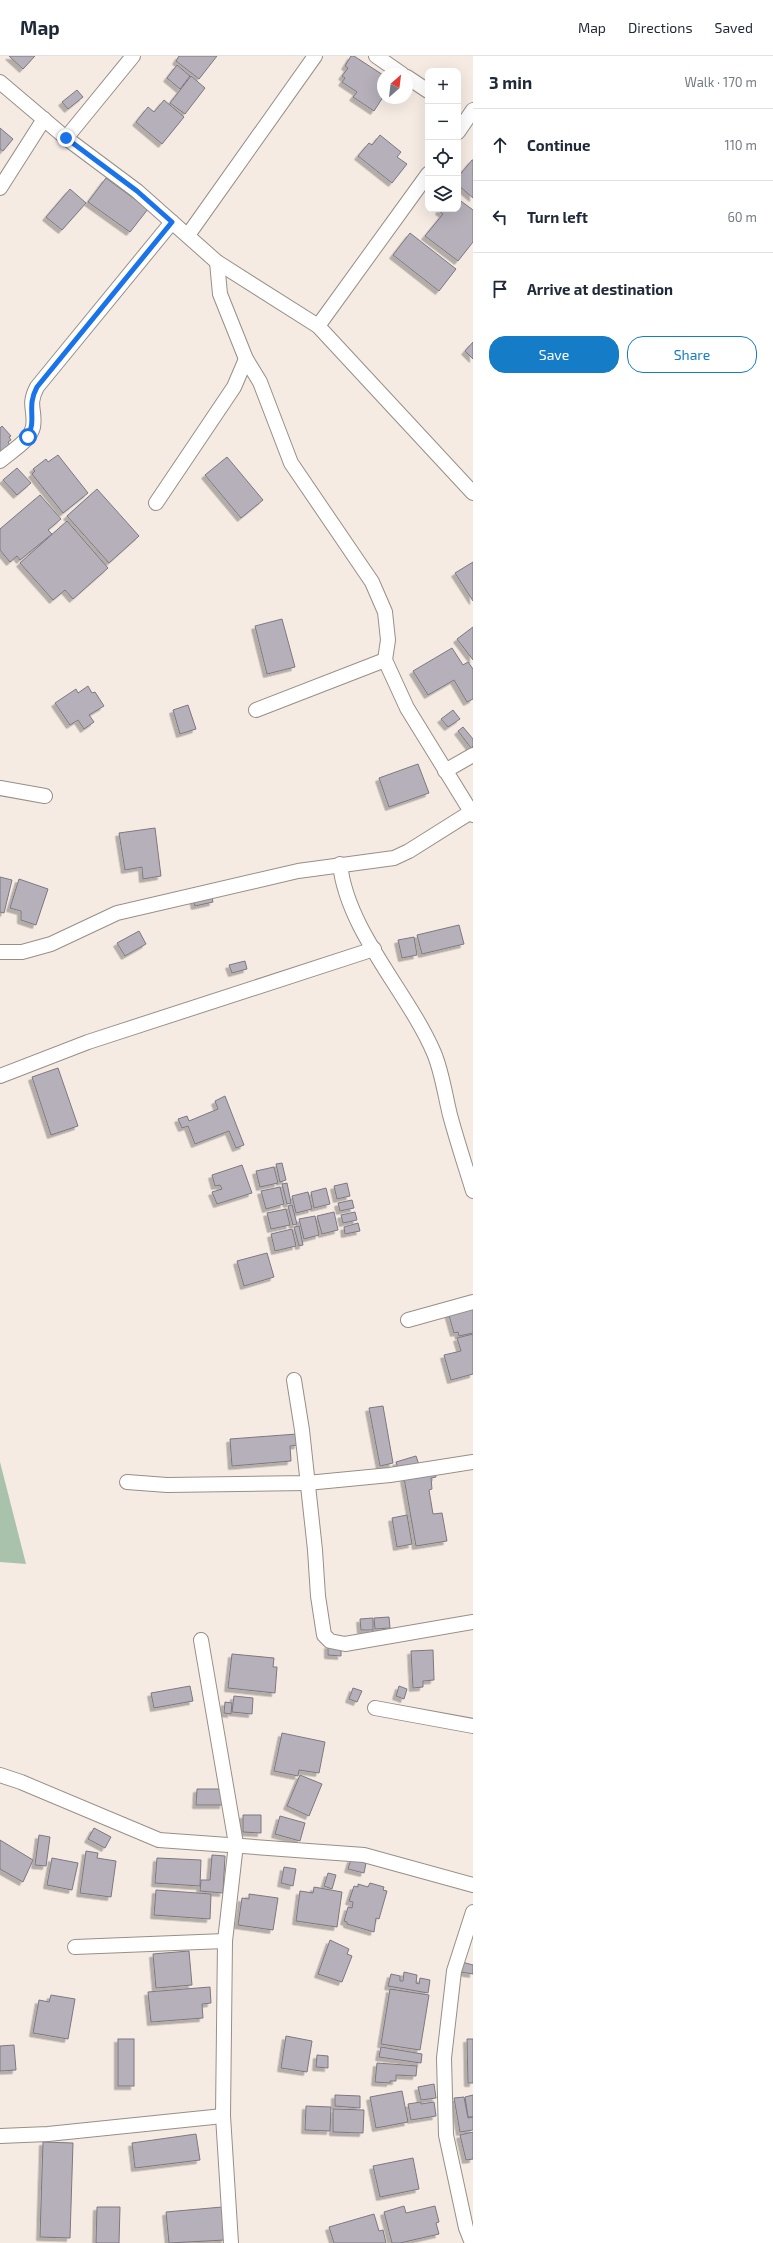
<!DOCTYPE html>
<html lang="en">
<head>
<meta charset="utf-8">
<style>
	body { margin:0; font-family:"Exo 2",sans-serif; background:#f6f6f7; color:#1f2937 }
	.controls { position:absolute; right:12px; top:12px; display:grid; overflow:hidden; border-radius:8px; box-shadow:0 4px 16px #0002 }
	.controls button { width:36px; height:36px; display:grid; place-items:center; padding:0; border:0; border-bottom:1px solid #e0e1e3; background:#fff; color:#1f2937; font:20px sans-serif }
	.compass { position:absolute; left:377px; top:12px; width:36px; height:36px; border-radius:50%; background:#fff; box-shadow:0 4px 16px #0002; rotate:28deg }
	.stop { position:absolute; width:12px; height:12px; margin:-9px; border:3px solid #1a73e8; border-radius:50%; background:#fff }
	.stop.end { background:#1a73e8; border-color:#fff; box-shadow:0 1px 4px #0008 }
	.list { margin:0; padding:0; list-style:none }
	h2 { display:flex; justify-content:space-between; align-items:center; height:52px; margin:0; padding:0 16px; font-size:17px }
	h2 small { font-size:13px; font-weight:400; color:#747a83 }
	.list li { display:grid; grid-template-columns:26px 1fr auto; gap:12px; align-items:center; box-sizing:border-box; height:72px; padding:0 16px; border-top:1px solid #e0e1e3 }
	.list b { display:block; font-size:15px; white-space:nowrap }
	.list em { font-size:13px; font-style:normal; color:#747a83 }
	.actions { display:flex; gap:8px; padding:12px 16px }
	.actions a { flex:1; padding:9px 0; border:1px solid #157cc7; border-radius:16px; text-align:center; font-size:14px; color:#157cc7 }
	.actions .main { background:#157cc7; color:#fff }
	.icon { flex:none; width:22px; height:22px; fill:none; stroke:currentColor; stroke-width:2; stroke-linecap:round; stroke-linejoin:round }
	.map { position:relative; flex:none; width:473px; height:2187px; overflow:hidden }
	header { display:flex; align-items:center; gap:24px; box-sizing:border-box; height:56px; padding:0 20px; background:#fff; border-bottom:1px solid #e0e1e3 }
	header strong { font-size:19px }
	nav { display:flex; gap:22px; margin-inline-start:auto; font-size:14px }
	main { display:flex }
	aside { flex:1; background:#fff }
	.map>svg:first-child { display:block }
	.green { fill:#a9c2ac }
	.building { fill:#b6b0ba; stroke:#7d7881; filter:url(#shadow) }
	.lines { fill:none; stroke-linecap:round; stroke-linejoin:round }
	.minor-casing { stroke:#978f87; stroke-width:16 }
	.minor { stroke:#fff; stroke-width:14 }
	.route { stroke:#1a73e8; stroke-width:5 }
</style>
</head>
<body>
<header>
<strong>Map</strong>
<nav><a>Map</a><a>Directions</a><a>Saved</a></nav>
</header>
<main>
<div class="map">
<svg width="473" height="2187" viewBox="0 0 473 2187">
	<defs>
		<filter id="shadow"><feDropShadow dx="-3.5" dy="3.5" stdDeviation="0" flood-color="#0004"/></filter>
	</defs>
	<rect width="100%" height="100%" fill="#f5ebe3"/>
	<path class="green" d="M0,1406L26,1508L0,1506Z"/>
	<g class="building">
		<path d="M9,0H35L23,13Z"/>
		<path d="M179,0H217L199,23L176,5Z"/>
		<path d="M351,0H354L383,19V41L374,55L353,41L357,36L342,26L345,22L342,20L348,12L345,10Z"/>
		<path d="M177,9L190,20L180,33L167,22Z"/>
		<path d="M191,20L205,32L185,58L170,47Z"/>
		<path d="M77,34L83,41L68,53L62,46Z"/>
		<path d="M164,44L184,61L162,88L136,66L148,51L154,56Z"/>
		<path d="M0,72L13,83L3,95L0,93Z"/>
		<path d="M380,79L401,96L397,101L407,108L392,127L358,100L369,87L372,89Z"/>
		<path d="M472,104H473V142L458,129V121Z"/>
		<path d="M106,122L148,153L130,176L88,146Z"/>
		<path d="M70,133L86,147L62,174L46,161Z"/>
		<path d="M458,143L473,154V186L458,205L425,180L443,158L439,155L440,153H458Z"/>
		<path d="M410,177L456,213L439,235L393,199Z"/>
		<path d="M473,286V303L465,295Z"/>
		<path d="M2,370L11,380L9,381L11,384L8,386L10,389L0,397V372Z"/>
		<path d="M58,399L88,437L63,457L32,418L35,415L33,413L46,403L48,406Z"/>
		<path d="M227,401L263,444L241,462L205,419Z"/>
		<path d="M17,412L31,427L17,439L3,424Z"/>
		<path d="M97,433L139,480L109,507L67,460Z"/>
		<path d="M40,439L61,463L48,474L52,478L20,504L17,500L10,506L0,494V473Z"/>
		<path d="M67,465L108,512L73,543L65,534L53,544L20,507Z"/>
		<path d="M473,506V545L455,517Z"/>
		<path d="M282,563L295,611L267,618L255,570Z"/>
		<path d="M473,571V604L457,583Z"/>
		<path d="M452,592L463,609L468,606L473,613V643L467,646L454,624L428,639L413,615Z"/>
		<path d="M88,630L92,637L95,636L104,650L89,659L94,666L84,673L78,664L70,669L55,647L76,633L78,637Z"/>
		<path d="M188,649L196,673L180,678L173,654Z"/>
		<path d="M453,654L460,663L448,671L441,663Z"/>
		<path d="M463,671L473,683V690L471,692L458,675Z"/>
		<path d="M418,708L429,737L389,751L379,722Z"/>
		<path d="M155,772L161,820L143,823L142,811L125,814L119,777Z"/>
		<path d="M0,821L12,824L4,857L0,856Z"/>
		<path d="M19,823L48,833L36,869L21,864V855L10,852Z"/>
		<path d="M211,838L213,846L195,850L193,842Z"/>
		<path d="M459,869L464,888L422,898L417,879Z"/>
		<path d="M139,875L146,888L125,900L117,887Z"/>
		<path d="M414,881L417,899L402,902L398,884Z"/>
		<path d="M245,905L247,913L232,917L229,909Z"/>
		<path d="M58,1012L78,1070L51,1079L32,1021Z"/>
		<path d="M225,1040L244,1089L236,1092L229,1075L195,1088L188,1070L182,1072L178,1063L187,1060L189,1065L218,1053L215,1045Z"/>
		<path d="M282,1107L286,1124L280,1126L276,1108Z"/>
		<path d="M242,1109L252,1137L217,1148L212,1136L222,1133L220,1129L215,1130L212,1119Z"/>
		<path d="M274,1111L278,1127L260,1131L256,1115Z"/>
		<path d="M287,1127L291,1147L287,1148L282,1128Z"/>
		<path d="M347,1127L350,1140L337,1143L334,1130Z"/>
		<path d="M280,1131L284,1148L266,1153L261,1135Z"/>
		<path d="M326,1132L330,1148L314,1152L311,1136Z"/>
		<path d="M308,1136L312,1153L296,1157L292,1140Z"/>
		<path d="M352,1144L354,1152L340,1155L338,1147Z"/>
		<path d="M292,1149L297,1168L293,1169L288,1150Z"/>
		<path d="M286,1153L290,1169L271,1173L267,1157Z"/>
		<path d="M334,1156L338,1174L322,1178L317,1160Z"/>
		<path d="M355,1156L357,1164L343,1167L341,1159Z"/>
		<path d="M315,1160L319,1179L304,1183L299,1163Z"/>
		<path d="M358,1167L360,1175L345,1178L344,1171Z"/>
		<path d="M299,1170L303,1189L299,1190L294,1171Z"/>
		<path d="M292,1173L296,1190L275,1195L271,1178Z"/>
		<path d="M267,1197L274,1221L244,1230L237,1205Z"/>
		<path d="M473,1251V1277L459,1280L458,1276L454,1277L448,1256Z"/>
		<path d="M473,1278V1318L451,1324L444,1299L461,1295L457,1282Z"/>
		<path d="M383,1350L393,1407L380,1410L369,1352Z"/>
		<path d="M297,1378L298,1389L290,1390L291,1405L232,1410L230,1383Z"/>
		<path d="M416,1400L419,1409L399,1415L396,1406Z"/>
		<path d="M435,1417L436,1421L431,1422L432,1433L429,1434L433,1458L442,1457L447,1485L416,1490L404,1422Z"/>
		<path d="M407,1459L412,1488L397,1491L392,1462Z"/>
		<path d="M389,1561L390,1572L375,1573L374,1562Z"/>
		<path d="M373,1562V1574H361L360,1563Z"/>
		<path d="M328,1589L341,1590V1600L328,1599Z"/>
		<path d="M433,1594L434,1624L423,1625V1631L413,1632L411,1595Z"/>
		<path d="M232,1598L274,1602L273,1611H277L275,1637L228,1632Z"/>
		<path d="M190,1630L193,1645L154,1652L151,1637Z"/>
		<path d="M399,1630L407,1633L404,1643L396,1640Z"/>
		<path d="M353,1632L362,1635L357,1646L349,1643Z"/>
		<path d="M234,1640L253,1642L252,1658L232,1656Z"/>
		<path d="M225,1646L232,1647L231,1658L224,1657Z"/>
		<path d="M282,1677L325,1686L319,1717L299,1714L298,1720L274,1715Z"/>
		<path d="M300,1719L322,1728L309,1760L287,1750Z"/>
		<path d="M197,1733H223V1749H196Z"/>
		<path d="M243,1759H261V1777L243,1776Z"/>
		<path d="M280,1760L305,1767L300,1785L275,1778Z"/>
		<path d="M94,1772L111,1781L105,1792L88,1783Z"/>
		<path d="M39,1779L50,1781L46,1810L35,1809Z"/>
		<path d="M0,1784L33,1804L23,1826L0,1813Z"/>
		<path d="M86,1795L98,1797L97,1802L116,1805L111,1841L80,1837Z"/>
		<path d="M212,1799L225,1800L223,1837L200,1835L201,1824H210Z"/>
		<path d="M52,1802L78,1807L72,1834L47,1829Z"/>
		<path d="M157,1802L201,1804L200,1830L155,1827Z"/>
		<path d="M351,1803L366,1807L364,1817L348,1813Z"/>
		<path d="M284,1811L296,1813L293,1830L281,1827Z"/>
		<path d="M328,1817L336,1819L332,1833L324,1830Z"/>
		<path d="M370,1827L384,1831L383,1834L387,1835L379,1863L376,1862L374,1876L347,1868V1866L344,1865L348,1851L352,1852L353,1846L349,1845L354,1830L358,1831V1828L368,1831Z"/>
		<path d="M314,1831L342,1836L337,1871L296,1865L300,1835L313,1837Z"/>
		<path d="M156,1834L211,1838L210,1863L154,1859Z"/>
		<path d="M249,1838L278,1842L273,1874L238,1869L242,1842L249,1843Z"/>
		<path d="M330,1884L349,1893L347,1898L352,1900L342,1926L318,1918Z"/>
		<path d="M189,1895L192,1929L156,1932L153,1898Z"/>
		<path d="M462,1906L473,1909V1918L461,1916Z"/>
		<path d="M404,1916L417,1919L416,1927L419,1928L420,1922L430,1924L428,1937L388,1930L391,1918L400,1920V1925H403Z"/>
		<path d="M210,1931L211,1947L202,1948L203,1962L151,1966L148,1936Z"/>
		<path d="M390,1933L429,1939L420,1994L381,1988Z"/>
		<path d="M51,1939L75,1943L68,1983L33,1977L39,1944L49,1946Z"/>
		<path d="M286,1980L312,1985L307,2016L281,2012Z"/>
		<rect x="118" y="1983" width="16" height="47"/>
		<path d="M467,1983H473V2027H468Z"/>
		<path d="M14,1989L16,2014L0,2015V1990Z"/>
		<path d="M381,1991L422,1998L421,2007L379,2001Z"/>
		<path d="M317,1999L328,2000V2012L316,2011Z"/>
		<path d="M377,2007L417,2010L416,2020L396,2019V2025H390V2027L375,2026Z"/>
		<path d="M434,2028L436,2042L421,2044L418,2031Z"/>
		<path d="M402,2035L408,2066L376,2072L370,2041Z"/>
		<path d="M335,2039L360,2040V2052L335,2050Z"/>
		<path d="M473,2039V2061H468L465,2041Z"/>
		<path d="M464,2041L468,2062L473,2061V2074L460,2076L454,2042Z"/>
		<path d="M421,2046V2048L434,2046L436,2060L411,2064L408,2048Z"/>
		<path d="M306,2050L331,2051L330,2075L305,2074Z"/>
		<path d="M333,2053L364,2054L363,2077L333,2076Z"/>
		<path d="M473,2076V2103L466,2104L460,2079Z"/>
		<path d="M196,2078L200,2104L135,2112L132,2087Z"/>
		<path d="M43,2086L73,2087L70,2182L40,2181Z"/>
		<path d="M413,2102L419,2133L380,2141L373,2110Z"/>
		<path d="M404,2150L406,2157L435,2150L439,2166L436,2167L439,2178L400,2187H392L384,2156Z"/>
		<path d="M97,2151H120L119,2187H96Z"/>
		<path d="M222,2151L225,2184L169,2187L166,2156Z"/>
		<path d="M374,2158L379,2175L383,2174L386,2187H334L329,2171Z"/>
	</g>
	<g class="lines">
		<g class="minor-casing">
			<g id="minor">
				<path d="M376,0L402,18"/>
				<path d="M407,21L428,35"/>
				<path d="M0,26L66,82L137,135L217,206L318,270L473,437"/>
				<path d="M458,76L473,54"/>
				<path d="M66,82L133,0"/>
				<path d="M0,132L44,63"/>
				<path d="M188,179L315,0"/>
				<path d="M217,206L220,238L246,303L260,326L291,407L372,526L385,556L388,584L385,604L407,652L473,759"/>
				<path d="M318,270L428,118"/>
				<path d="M0,405C10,396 30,385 33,371C36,354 27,350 37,331L172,166"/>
				<path d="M156,447L234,331L246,303"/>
				<path d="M256,654L385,604"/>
				<path d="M445,715L473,699"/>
				<path d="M0,732L45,740"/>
				<path d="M340,808C347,875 408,936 434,997C442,1016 445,1039 450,1059C457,1085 465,1109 473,1135"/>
				<path d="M0,896H22L51,888L117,857L298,815L394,802L409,795L471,756"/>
				<path d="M0,1020L88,986L374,893"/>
				<path d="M408,1264L473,1246"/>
				<path d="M294,1324L302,1374L315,1494L318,1540L324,1579L330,1585L345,1588L473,1566"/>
				<path d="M127,1426L167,1429L307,1427L390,1419L473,1406"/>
				<path d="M201,1584L236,1788L225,1885L223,2060L231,2187"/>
				<path d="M375,1652L473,1670"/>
				<path d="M0,1719L21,1726L159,1784L364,1799L473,1829"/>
				<path d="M75,1891L225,1885"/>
				<path d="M0,2080L48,2078L223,2060"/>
				<path d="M472,2187L466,2172L446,2079L444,2002L454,1915L473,1856"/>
			</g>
		</g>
		<use href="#minor" class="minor"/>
	</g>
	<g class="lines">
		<path class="route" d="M28,381C37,362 26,351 37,331L172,166L137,135L66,82"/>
	</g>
</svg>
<div class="controls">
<button>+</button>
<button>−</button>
<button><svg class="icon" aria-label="locate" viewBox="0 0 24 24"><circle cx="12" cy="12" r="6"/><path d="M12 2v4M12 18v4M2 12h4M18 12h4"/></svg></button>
<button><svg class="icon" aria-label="layers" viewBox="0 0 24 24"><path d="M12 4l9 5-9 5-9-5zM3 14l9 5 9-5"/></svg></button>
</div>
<svg class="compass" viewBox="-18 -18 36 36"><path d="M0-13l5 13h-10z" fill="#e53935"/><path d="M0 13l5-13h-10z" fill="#747a83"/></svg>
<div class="stop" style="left:28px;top:381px"></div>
<div class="stop end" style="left:66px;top:82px"></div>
</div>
<aside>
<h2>3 min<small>Walk · 170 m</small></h2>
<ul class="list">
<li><svg class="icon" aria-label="ahead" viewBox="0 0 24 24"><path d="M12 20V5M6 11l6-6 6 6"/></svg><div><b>Continue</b></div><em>110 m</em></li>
<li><svg class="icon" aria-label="left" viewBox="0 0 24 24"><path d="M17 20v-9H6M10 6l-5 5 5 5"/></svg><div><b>Turn left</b></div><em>60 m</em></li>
<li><svg class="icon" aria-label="arrive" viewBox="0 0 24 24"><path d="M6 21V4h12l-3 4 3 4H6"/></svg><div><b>Arrive at destination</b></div></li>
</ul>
<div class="actions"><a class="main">Save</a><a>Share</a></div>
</aside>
</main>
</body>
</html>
